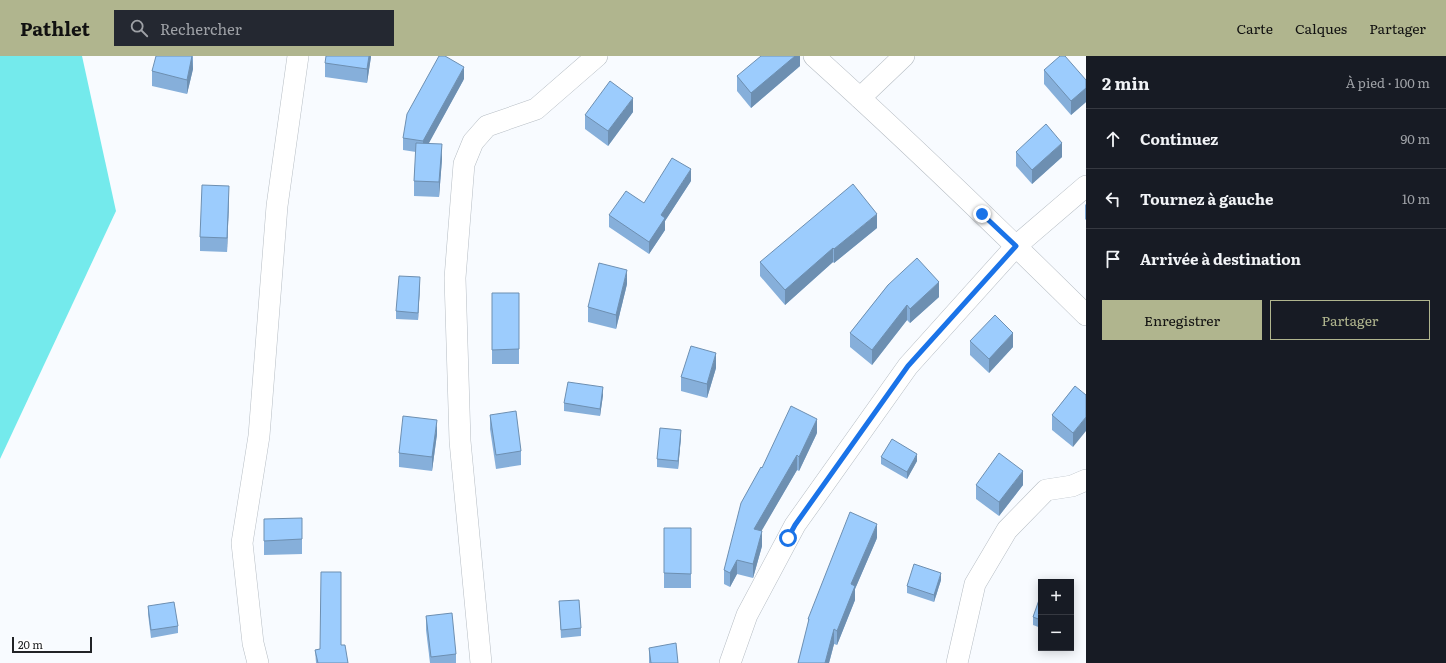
<!DOCTYPE html>
<html lang="fr">
<head>
<meta charset="utf-8">
<style>
	body { margin:0; font-family:Literata,serif; background:#242831; color:#f1f3f6 }
	.controls { position:absolute; right:12px; bottom:12px; display:grid; overflow:hidden; border-radius:0px; box-shadow:0 2px 10px #0003 }
	.controls button { width:36px; height:36px; display:grid; place-items:center; padding:0; border:0; border-bottom:1px solid #363941; background:#171b24; color:#f1f3f6; font:20px sans-serif }
	.scale { position:absolute; left:12px; bottom:10px; width:80px; box-sizing:border-box; padding-left:4px; border:2px solid #212326; border-top:0; font-size:11px; line-height:14px; white-space:nowrap; color:#212326; -webkit-text-stroke:3px #fff; paint-order:stroke }
	.stop { position:absolute; width:12px; height:12px; margin:-9px; border:3px solid #1a73e8; border-radius:50%; background:#fff }
	.stop.end { background:#1a73e8; border-color:#fff; box-shadow:0 1px 4px #0008 }
	.list { margin:0; padding:0; list-style:none }
	h2 { display:flex; justify-content:space-between; align-items:center; height:52px; margin:0; padding:0 16px; font-size:17px }
	h2 small { font-size:13px; font-weight:400; color:#9ea1a6 }
	.list li { display:grid; grid-template-columns:26px 1fr auto; gap:12px; align-items:center; box-sizing:border-box; height:60px; padding:0 16px; border-top:1px solid #363941 }
	.list b { display:block; font-size:15px; white-space:nowrap }
	.list em { font-size:13px; font-style:normal; color:#9ea1a6 }
	.actions { display:flex; gap:8px; padding:12px 16px }
	.actions a { flex:1; padding:9px 0; border:1px solid #b0b58e; border-radius:0px; text-align:center; font-size:14px; color:#b0b58e }
	.actions .main { background:#b0b58e; color:#111 }
	.icon { flex:none; width:22px; height:22px; fill:none; stroke:currentColor; stroke-width:2; stroke-linecap:round; stroke-linejoin:round }
	.map { position:relative; flex:none; width:1086px; height:607px; overflow:hidden }
	header { display:flex; align-items:center; gap:24px; box-sizing:border-box; height:56px; padding:0 20px; background:#b0b58e; color:#111 }
	header strong { font-size:19px }
	nav { display:flex; gap:22px; margin-inline-start:auto; font-size:14px }
	.search { width:280px; height:36px; background:#242831; display:flex; align-items:center; gap:10px; box-sizing:border-box; padding:0 14px; border-radius:0px; color:#9ea1a6; font-size:15px }
	main { display:flex }
	aside { flex:1; background:#171b24 }
	.map>svg:first-child { display:block }
	.water { fill:#74eaec }
	.lines { fill:none; stroke-linecap:round; stroke-linejoin:round }
	.street-casing { stroke:#b6bdc4; stroke-width:22 }
	.street { stroke:#fff; stroke-width:21 }
	.wall { fill:#86afda }
	.shaded-wall { fill:#6d8fb1 }
	.building { fill:#9cccfd; stroke:#6d8fb1 }
	.route { stroke:#1a73e8; stroke-width:5 }
</style>
</head>
<body>
<header>
<strong>Pathlet</strong>
<div class="search"><svg class="icon" aria-label="search" viewBox="0 0 24 24"><circle cx="10" cy="10" r="6"/><path d="M15 15l6 6"/></svg>Rechercher</div>
<nav><a>Carte</a><a>Calques</a><a>Partager</a></nav>
</header>
<main>
<div class="map">
<svg width="1086" height="607" viewBox="0 0 1086 607">
	<rect width="100%" height="100%" fill="#f8fbff"/>
	<path class="water" d="M0,0H82L116,155L0,403Z"/>
	<g class="lines">
		<g class="street-casing">
			<g id="street">
				<path d="M814,0C907,84 997,171 1086,259"/>
				<path d="M860,42L904,0"/>
				<path d="M258,607L253,587L242,487L259,380L277,150L298,0"/>
				<path d="M481,607L460,385L455,222L464,108L473,86L487,70L536,53L597,0"/>
				<path d="M730,607L747,559L795,469L908,310L1016,190L1086,130"/>
				<path d="M957,607L975,528L1007,474L1046,434L1072,430L1086,424"/>
			</g>
		</g>
		<use href="#street" class="street"/>
	</g>
	<g class="wall">
		<path d="M193,0V13L187,38L152,30V15Z"/>
		<path d="M371,0L367,27L325,21V7Z"/>
		<path d="M800,0V10L751,52L737,35V20Z"/>
		<path d="M1044,14L1086,24V46L1071,59L1044,28Z"/>
		<path d="M464,23L428,88L442,103L439,141L414,140V125L416,96L403,94V82Z"/>
		<path d="M633,56L608,90L585,73V59Z"/>
		<path d="M1016,96L1062,101L1032,128L1016,110Z"/>
		<path d="M691,125L665,165V174L649,198L609,171V159L644,147Z"/>
		<path d="M229,144L227,196L200,195V181Z"/>
		<path d="M1086,148V164L1085,163V149Z"/>
		<path d="M877,172L834,207L833,206L785,249L760,220V206Z"/>
		<path d="M627,228L616,273L588,266V251Z"/>
		<path d="M420,229L418,264L396,263V255Z"/>
		<path d="M888,229L939,241L910,267L907,264L872,309L850,291V277Z"/>
		<rect x="492" y="237" width="27" height="71"/>
		<path d="M970,285L1013,291L989,317L970,299Z"/>
		<path d="M716,312L707,342L681,335V321Z"/>
		<path d="M1075,330L1073,391L1052,374V359Z"/>
		<path d="M603,339L600,360L564,355V347Z"/>
		<path d="M490,359L521,395V409L496,413L490,373Z"/>
		<path d="M817,377L799,415L797,414L761,475L762,490L753,522L737,518L730,531L724,528V514L762,412Z"/>
		<path d="M437,378L432,415L399,411V397Z"/>
		<path d="M681,381L678,413L657,411V403Z"/>
		<path d="M881,401L917,405L907,423L881,408Z"/>
		<path d="M976,429H1023L999,460L976,443Z"/>
		<path d="M264,463L302,483V498L264,499Z"/>
		<rect x="664" y="472" width="27" height="60"/>
		<path d="M877,482L855,533V544L837,589L834,588L829,607H798L808,570V563Z"/>
		<path d="M941,524L934,546L907,537V530Z"/>
		<path d="M1041,541V572L1033,569V561Z"/>
		<path d="M559,545L581,572V580L561,582Z"/>
		<path d="M148,550L178,570V577L151,582L148,558Z"/>
		<path d="M426,560L456,598V607H430L426,574Z"/>
		<path d="M341,589L348,607H316L315,594Z"/>
		<path d="M649,592L678,607H649Z"/>
	</g>
	<g class="shaded-wall">
		<path d="M192,0L193,13L187,38V24Z"/>
		<path d="M369,0H371V1L367,27V13Z"/>
		<path d="M795,0H800V10L751,52V37Z"/>
		<path d="M464,11V23L423,98V85Z"/>
		<path d="M1086,32V46L1071,59V45Z"/>
		<path d="M633,42V56L608,90V75Z"/>
		<path d="M1062,87V101L1032,128V114Z"/>
		<path d="M442,88V103L439,141V126Z"/>
		<path d="M691,113V125L665,165V174L649,198V186L661,159Z"/>
		<path d="M229,130V144L227,196V182Z"/>
		<path d="M877,158V172L834,207V193Z"/>
		<path d="M833,192V206L785,249V234Z"/>
		<path d="M627,214V228L616,273V259Z"/>
		<path d="M420,221V229L418,264V257Z"/>
		<path d="M939,226V241L910,267V253Z"/>
		<path d="M907,249V264L872,309V294Z"/>
		<path d="M1013,277V291L989,317V303Z"/>
		<path d="M716,297V312L707,342V328Z"/>
		<path d="M603,331V339L600,360V353Z"/>
		<path d="M1086,361V375L1073,391V377Z"/>
		<path d="M817,363V377L799,415V401Z"/>
		<path d="M437,364V378L432,415V401Z"/>
		<path d="M681,374V381L678,413V405Z"/>
		<path d="M917,398V405L907,423V416Z"/>
		<path d="M797,399V414L754,488V473Z"/>
		<path d="M1023,415V429L999,460V446Z"/>
		<path d="M877,468V482L855,533V544L837,589V575L851,528Z"/>
		<path d="M762,475V490L753,522V508Z"/>
		<path d="M737,504V518L730,531V517Z"/>
		<path d="M941,517V524L934,546V539Z"/>
		<path d="M834,573V588L829,607H825Z"/>
	</g>
	<g class="building">
		<path d="M156,0H192L187,24L152,15Z"/>
		<path d="M326,0H369L367,13L325,7Z"/>
		<path d="M439,0H445L464,11L423,85L403,82L407,58Z"/>
		<path d="M761,0H795L751,37L737,20Z"/>
		<path d="M1060,0H1065L1086,24V32L1071,45L1044,14Z"/>
		<path d="M610,25L633,42L608,75L585,59Z"/>
		<path d="M1046,68L1062,87L1032,114L1016,96Z"/>
		<path d="M416,87L442,88L439,126L414,125Z"/>
		<path d="M672,102L691,113L661,159L665,162L649,186L609,159L626,135L644,147Z"/>
		<path d="M853,128L877,158L834,193L833,192L785,234L760,206Z"/>
		<path d="M202,129L229,130L227,182L200,181Z"/>
		<path d="M917,202L939,226L910,253L907,249L872,294L850,277L888,229Z"/>
		<path d="M599,207L627,214L616,259L588,251Z"/>
		<path d="M399,220L420,221L418,257L396,255Z"/>
		<path d="M492,237H519V293L492,294Z"/>
		<path d="M995,259L1013,277L989,303L970,285Z"/>
		<path d="M691,290L716,297L707,328L681,321Z"/>
		<path d="M568,326L603,331L600,353L564,347Z"/>
		<path d="M1075,330L1086,339V361L1073,377L1052,359Z"/>
		<path d="M791,350L817,363L799,401L797,399L754,473L762,475L753,508L737,504L730,517L724,514L741,447L761,411L762,412Z"/>
		<path d="M516,355L521,395L496,399L490,359Z"/>
		<path d="M403,360L437,364L432,401L399,397Z"/>
		<path d="M660,372L681,374L678,405L657,403Z"/>
		<path d="M892,383L917,398L907,416L881,401Z"/>
		<path d="M999,397L1023,415L999,446L976,429Z"/>
		<path d="M850,456L877,468L851,528L855,530L837,575L834,573L825,607H798L809,563H808Z"/>
		<path d="M302,462V483L264,485V463Z"/>
		<path d="M664,472H691V518L664,517Z"/>
		<path d="M914,508L941,517L934,539L907,530Z"/>
		<path d="M321,516H341V589H345L348,607H318L315,594L320,593Z"/>
		<path d="M1040,541H1041V564L1033,561Z"/>
		<path d="M579,544L581,572L561,574L559,545Z"/>
		<path d="M174,546L178,570L151,574L148,550Z"/>
		<path d="M452,557L456,598L431,601L426,560Z"/>
		<path d="M676,587L678,607H651L649,592Z"/>
	</g>
	<g class="lines">
		<path class="route" d="M788,482L795,469L908,310L1016,190L982,158"/>
	</g>
</svg>
<div class="controls">
<button>+</button>
<button>−</button>
</div>
<div class="scale">20 m</div>
<div class="stop" style="left:788px;top:482px"></div>
<div class="stop end" style="left:982px;top:158px"></div>
</div>
<aside>
<h2>2 min<small>À pied · 100 m</small></h2>
<ul class="list">
<li><svg class="icon" aria-label="ahead" viewBox="0 0 24 24"><path d="M12 20V5M6 11l6-6 6 6"/></svg><div><b>Continuez</b></div><em>90 m</em></li>
<li><svg class="icon" aria-label="left" viewBox="0 0 24 24"><path d="M17 20v-9H6M10 6l-5 5 5 5"/></svg><div><b>Tournez à gauche</b></div><em>10 m</em></li>
<li><svg class="icon" aria-label="arrive" viewBox="0 0 24 24"><path d="M6 21V4h12l-3 4 3 4H6"/></svg><div><b>Arrivée à destination</b></div></li>
</ul>
<div class="actions"><a class="main">Enregistrer</a><a>Partager</a></div>
</aside>
</main>
</body>
</html>
